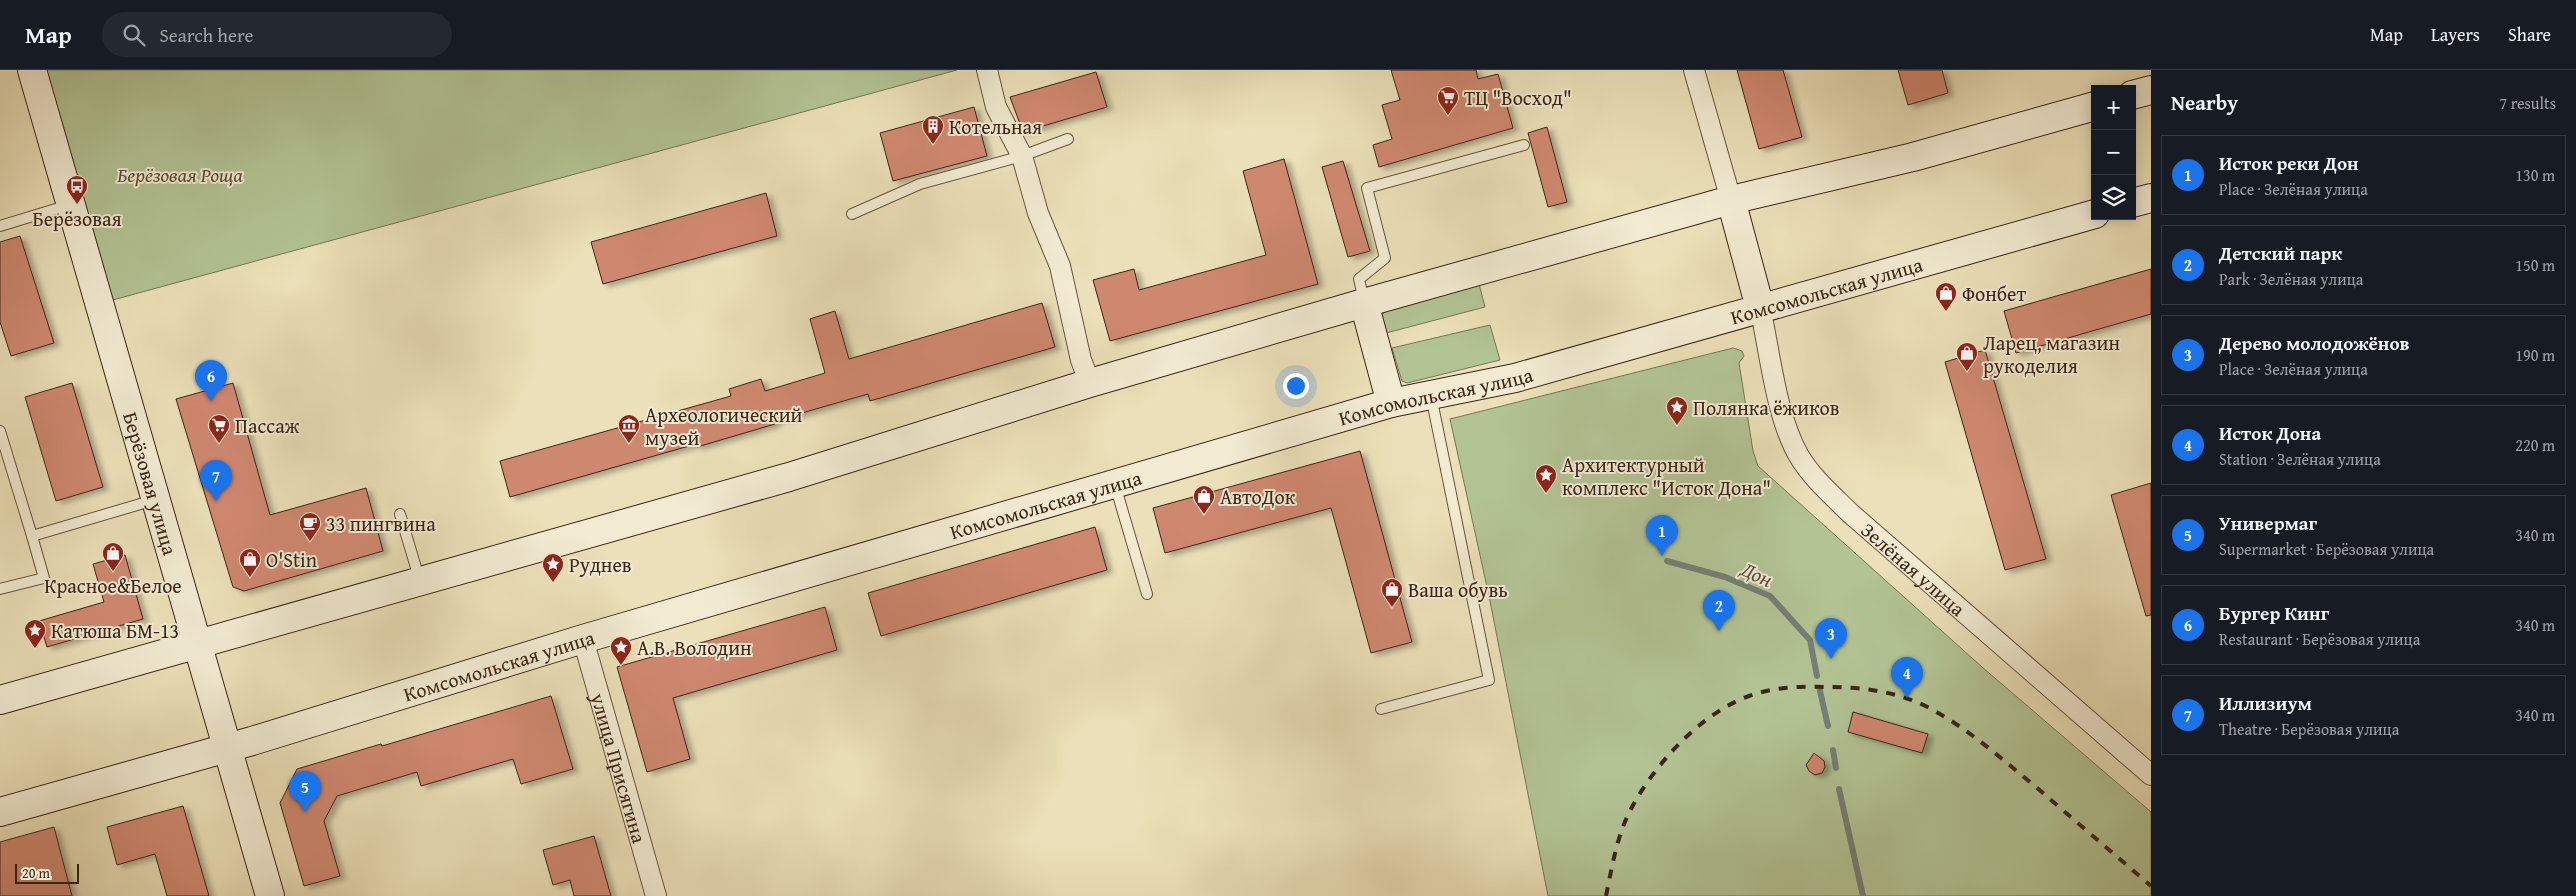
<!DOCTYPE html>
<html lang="en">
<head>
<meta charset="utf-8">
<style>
	body { margin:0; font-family:"Gentium Book Plus",serif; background:#242831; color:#f1f3f6 }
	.controls { position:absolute; right:15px; top:15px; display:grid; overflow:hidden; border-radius:0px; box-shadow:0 2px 12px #0003 }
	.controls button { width:45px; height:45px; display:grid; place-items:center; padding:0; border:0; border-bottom:1px solid #363941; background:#171b24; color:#f1f3f6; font:25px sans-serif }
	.scale { position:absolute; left:15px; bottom:12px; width:64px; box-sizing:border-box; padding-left:5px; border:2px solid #3d2415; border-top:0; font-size:14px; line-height:18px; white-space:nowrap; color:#3d2415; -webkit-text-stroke:4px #f2ebd2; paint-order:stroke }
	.you { position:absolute; left:1295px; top:315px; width:18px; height:18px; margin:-12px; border:4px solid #fff; border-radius:50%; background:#1a73e8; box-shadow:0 0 0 8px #1a73e833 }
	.badge { display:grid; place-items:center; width:32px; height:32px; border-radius:50%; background:#1a73e8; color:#fff; font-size:16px; font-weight:700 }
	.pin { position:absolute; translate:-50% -41px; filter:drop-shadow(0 1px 2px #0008) }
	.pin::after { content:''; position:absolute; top:26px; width:18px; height:15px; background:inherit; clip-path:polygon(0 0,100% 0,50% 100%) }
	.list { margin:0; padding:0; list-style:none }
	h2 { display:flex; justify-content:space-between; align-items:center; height:65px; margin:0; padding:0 20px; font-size:21px }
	h2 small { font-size:16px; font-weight:400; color:#9ea1a6 }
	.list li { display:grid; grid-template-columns:32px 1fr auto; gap:15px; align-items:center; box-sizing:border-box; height:80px; margin:0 10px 10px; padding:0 10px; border:1px solid #363941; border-radius:0px }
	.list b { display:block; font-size:19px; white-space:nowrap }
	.list p { margin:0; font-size:16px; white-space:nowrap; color:#9ea1a6 }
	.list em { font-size:16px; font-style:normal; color:#9ea1a6 }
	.icon { flex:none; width:28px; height:28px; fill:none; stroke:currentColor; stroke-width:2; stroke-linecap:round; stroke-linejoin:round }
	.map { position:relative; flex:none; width:2151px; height:826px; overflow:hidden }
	header { display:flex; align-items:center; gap:30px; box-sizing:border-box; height:70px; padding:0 25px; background:#171b24; border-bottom:1px solid #363941 }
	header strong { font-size:24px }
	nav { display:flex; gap:28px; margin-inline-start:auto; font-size:18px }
	.search { width:350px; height:45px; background:#242831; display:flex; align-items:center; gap:12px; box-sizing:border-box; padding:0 18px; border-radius:28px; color:#9ea1a6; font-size:19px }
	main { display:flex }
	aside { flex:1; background:#171b24 }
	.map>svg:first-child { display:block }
	.green { fill:#b2c394; stroke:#787454 }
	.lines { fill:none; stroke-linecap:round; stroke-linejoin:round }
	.stream { stroke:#757f76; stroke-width:6 }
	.building { fill:#cf8870; stroke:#3d2415; filter:url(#shadow) }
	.lane-casing { stroke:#68533e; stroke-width:12 }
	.street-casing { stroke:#68533e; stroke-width:22 }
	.secondary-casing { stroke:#3d2415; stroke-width:30 }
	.lane { stroke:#f2ebd2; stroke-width:10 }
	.street { stroke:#f2ebd2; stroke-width:20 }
	.secondary { stroke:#f2ebd2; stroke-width:28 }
	.rail { stroke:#3d2415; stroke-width:4; stroke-dasharray:9 9; stroke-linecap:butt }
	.labels { text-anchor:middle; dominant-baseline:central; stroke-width:4; stroke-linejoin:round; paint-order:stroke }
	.poi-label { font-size:20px; fill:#3d2415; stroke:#f2ebd2; text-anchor:start }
	.park-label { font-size:20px; font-style:italic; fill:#5a4c35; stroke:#f2ebd2 }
	.street-label { font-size:20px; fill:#3d2415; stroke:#f2ebd2 }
	.water-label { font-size:21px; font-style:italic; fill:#595146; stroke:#f2ebd2 }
</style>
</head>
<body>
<header>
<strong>Map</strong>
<div class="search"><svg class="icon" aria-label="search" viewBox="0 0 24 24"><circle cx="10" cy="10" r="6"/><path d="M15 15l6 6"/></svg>Search here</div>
<nav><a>Map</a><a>Layers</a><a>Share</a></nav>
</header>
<main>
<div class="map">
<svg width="2151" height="826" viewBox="0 0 2151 826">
	<defs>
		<filter id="shadow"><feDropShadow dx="5.5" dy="3" stdDeviation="2.5" flood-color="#0004"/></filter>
	</defs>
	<rect width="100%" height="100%" fill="#ebe0b9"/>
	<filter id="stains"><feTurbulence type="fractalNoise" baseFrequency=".004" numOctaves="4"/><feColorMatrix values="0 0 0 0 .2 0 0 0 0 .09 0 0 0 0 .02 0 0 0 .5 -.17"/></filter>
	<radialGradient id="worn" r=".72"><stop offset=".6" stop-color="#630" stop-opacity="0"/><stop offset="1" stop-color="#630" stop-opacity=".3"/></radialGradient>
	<g class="green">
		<path d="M41,0H957L109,231Z"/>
		<path d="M1479,214L1485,237L1386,263L1382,245L1392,235Z"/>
		<path d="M1490,255L1500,290L1407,313L1402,311L1392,278Z"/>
		<path d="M1733,278L1742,281L1744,286L1739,293L1753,381L1758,396L1982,597L2151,742V826H1548L1489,526L1450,349Z"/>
	</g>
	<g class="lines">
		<g class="stream">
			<path d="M1667,491L1725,507L1770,526L1810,570L1817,606"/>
			<path d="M1820,621L1828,656"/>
			<path d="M1833,680L1836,698"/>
			<path d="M1839,719L1863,826"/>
		</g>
	</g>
	<g class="building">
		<path d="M1391,0H1476L1478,9L1498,4L1513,58L1379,97L1373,75L1392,69L1382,35L1400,30Z"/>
		<path d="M1737,0H1783L1802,67L1759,79Z"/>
		<path d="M1898,0H1942L1948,23L1908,35Z"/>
		<path d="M1096,2L1107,37L1023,62L1010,27Z"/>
		<path d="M974,37L987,86L893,111L880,63Z"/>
		<path d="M1547,57L1567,132L1548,137L1528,63Z"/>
		<path d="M1284,89L1318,214L1110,271L1093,210L1134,199L1139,220L1266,185L1243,101Z"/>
		<path d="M1343,91L1370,181L1348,187L1322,97Z"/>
		<path d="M766,123L777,166L603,214L591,172Z"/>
		<path d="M20,166L54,273L11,286L0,252V172Z"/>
		<path d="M2151,199V244L2016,283L2004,241Z"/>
		<path d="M1042,233L1055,277L870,331L868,324L774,351L775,354L697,377L696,374L510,427L500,391L731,326L729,319L761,309L765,321L825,303L810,249L835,241L849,289Z"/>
		<path d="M1985,280L2046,489L2005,500L1945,292Z"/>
		<path d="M72,313L103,417L56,431L25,327Z"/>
		<path d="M233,313L270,445L366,418L383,481L244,521L233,517L176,329Z"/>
		<path d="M1360,381L1412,572L1371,583L1331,438L1165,483L1153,438Z"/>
		<path d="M2151,413V545L2146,546L2111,425Z"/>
		<path d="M1095,457L1107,500L881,566L868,523Z"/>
		<path d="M125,485L143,549L47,577L39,551L104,532L93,494Z"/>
		<path d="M825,537L837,580L673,628L690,689L647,702L617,597Z"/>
		<path d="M551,626L573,699L521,714L513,689L421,716L417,702L337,726L324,751L340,806L304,816L280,733L297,699L381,674L382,676Z"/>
		<path d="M1853,642L1928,664L1922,683L1848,662Z"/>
		<path d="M1814,683L1824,691L1825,697L1822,703L1815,705L1809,701L1806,695Z"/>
		<path d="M183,736L209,826H167L155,784L117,795L107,757Z"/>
		<path d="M54,757L72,826H0V772Z"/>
		<path d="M594,766L611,826H574L570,810L553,815L543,780Z"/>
	</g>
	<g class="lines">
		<g class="lane-casing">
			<g id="lane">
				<path d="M852,144L920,114L1022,86L1068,69"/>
				<path d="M0,156L69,135"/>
				<path d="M1364,231L1359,209L1385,188L1367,118L1524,75"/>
				<path d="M0,361L32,466"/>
				<path d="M1115,415L1147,524"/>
				<path d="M400,444L420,511"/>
				<path d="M0,519L44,508L32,466L154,430"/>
				<path d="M1381,639L1489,610L1431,326"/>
			</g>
		</g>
		<g class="street-casing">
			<g id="street">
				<path d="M987,0L996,37L1022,86L1038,143L1060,196L1081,290L1090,313"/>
				<path d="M1694,0L1731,130"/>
				<path id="s1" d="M1760,238C1770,282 1776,347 1799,386C1812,408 1832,425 1850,443L2151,705"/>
				<path id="s2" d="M583,569L656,826"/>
			</g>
		</g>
		<g class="secondary-casing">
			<g id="secondary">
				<path id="s3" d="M32,0L270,826"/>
				<path d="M2132,25L2151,20"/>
				<path d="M1731,130L1760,238"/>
				<path d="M2132,133L2151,128"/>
				<path d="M1364,233L1391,333"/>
				<path d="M0,630L789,407L1090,313L1364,233L1731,130L1913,87L2095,36"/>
				<path id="s4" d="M0,742L252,671L583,569L1391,333L1515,308L2095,144"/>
			</g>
		</g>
		<use href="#lane" class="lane"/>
		<use href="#street" class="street"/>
		<use href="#secondary" class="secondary"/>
		<path class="rail" d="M1606,826C1612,797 1617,765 1631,739C1654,695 1701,643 1749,626C1774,617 1801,616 1827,617C1864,617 1901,622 1933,640C1971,661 2003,690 2036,717C2074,750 2113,783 2151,816"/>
	</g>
	<defs>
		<g id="supermarket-pin" transform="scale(1.125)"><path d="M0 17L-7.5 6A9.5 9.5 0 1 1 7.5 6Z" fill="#8f2418" stroke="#f2ebd2"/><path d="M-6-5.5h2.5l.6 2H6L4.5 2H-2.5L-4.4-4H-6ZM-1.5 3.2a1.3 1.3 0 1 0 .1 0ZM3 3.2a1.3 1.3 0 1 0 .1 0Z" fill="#fff"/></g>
		<g id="building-pin" transform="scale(1.125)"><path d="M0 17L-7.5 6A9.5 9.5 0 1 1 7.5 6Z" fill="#8f2418" stroke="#f2ebd2"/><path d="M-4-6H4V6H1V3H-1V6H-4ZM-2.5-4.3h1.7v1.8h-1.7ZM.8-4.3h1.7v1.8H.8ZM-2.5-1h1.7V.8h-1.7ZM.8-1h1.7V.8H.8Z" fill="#fff"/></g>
		<g id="bus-pin" transform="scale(1.125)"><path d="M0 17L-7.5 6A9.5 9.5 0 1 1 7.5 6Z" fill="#8f2418" stroke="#f2ebd2"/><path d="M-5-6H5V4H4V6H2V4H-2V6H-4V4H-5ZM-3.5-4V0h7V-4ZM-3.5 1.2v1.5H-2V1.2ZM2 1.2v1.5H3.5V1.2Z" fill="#fff"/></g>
		<g id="shop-pin" transform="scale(1.125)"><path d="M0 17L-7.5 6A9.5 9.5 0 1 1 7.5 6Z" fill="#8f2418" stroke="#f2ebd2"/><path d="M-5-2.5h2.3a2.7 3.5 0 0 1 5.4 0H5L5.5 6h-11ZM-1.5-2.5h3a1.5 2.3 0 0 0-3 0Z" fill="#fff"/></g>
		<g id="sight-pin" transform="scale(1.125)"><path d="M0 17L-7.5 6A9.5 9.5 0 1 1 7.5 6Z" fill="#8f2418" stroke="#f2ebd2"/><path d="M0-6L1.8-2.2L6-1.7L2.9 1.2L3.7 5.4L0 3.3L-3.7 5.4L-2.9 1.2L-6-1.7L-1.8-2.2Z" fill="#fff"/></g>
		<g id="museum-pin" transform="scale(1.125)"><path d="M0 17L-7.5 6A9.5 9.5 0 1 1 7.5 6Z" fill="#8f2418" stroke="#f2ebd2"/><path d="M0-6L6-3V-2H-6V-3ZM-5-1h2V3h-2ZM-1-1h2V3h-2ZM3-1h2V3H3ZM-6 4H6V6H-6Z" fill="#fff"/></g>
		<g id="cafe-pin" transform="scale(1.125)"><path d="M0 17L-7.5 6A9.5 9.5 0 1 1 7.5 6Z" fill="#8f2418" stroke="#f2ebd2"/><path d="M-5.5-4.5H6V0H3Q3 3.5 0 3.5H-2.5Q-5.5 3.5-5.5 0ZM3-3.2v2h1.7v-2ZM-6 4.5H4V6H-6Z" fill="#fff"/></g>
	</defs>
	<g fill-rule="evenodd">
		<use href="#supermarket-pin" x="1448" y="27"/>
		<use href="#building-pin" x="933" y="56"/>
		<use href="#bus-pin" x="77" y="116"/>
		<use href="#shop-pin" x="1946" y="223"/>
		<use href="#shop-pin" x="1967" y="283"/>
		<use href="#sight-pin" x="1677" y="337"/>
		<use href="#supermarket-pin" x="219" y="355"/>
		<use href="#museum-pin" x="629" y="355"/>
		<use href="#sight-pin" x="1546" y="405"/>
		<use href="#shop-pin" x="1204" y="426"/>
		<use href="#cafe-pin" x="310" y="453"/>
		<use href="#shop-pin" x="113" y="483"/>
		<use href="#shop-pin" x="250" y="489"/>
		<use href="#sight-pin" x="553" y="494"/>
		<use href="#shop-pin" x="1392" y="519"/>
		<use href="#sight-pin" x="35" y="560"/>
		<use href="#sight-pin" x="621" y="577"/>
	</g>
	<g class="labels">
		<g class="poi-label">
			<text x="1464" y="27">ТЦ "Восход"</text>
			<text x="949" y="56">Котельная</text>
			<text x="77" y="148" text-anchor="middle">Берёзовая</text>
			<text x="1962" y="223">Фонбет</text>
			<text x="1983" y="272">Ларец, магазин<tspan x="1983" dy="23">рукоделия</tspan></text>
			<text x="1693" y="337">Полянка ёжиков</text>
			<text x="645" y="344">Археологический<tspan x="645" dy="23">музей</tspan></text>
			<text x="235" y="355">Пассаж</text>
			<text x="1562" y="394">Архитектурный<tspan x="1562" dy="23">комплекс "Исток Дона"</tspan></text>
			<text x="1220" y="426">АвтоДок</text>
			<text x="326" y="453">33 пингвина</text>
			<text x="266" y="489">O'Stin</text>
			<text x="569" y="494">Руднев</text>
			<text x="113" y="515" text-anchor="middle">Красное&amp;Белое</text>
			<text x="1408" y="519">Ваша обувь</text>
			<text x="51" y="560">Катюша БМ-13</text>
			<text x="637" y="577">А.В. Володин</text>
		</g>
		<g class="park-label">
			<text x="180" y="104">Берёзовая Роща</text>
		</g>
		<g class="street-label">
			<text stroke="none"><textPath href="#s4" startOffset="1900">Комсомольская улица</textPath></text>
			<text stroke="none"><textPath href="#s4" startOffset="1495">Комсомольская улица</textPath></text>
			<text stroke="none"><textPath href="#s3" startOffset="430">Берёзовая улица</textPath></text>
			<text stroke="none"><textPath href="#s4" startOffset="1090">Комсомольская улица</textPath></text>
			<text stroke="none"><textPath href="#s1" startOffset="315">Зелёная улица</textPath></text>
			<text stroke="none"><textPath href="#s4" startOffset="520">Комсомольская улица</textPath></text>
			<text stroke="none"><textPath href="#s2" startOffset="134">улица Присягина</textPath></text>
		</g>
		<g class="water-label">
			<text transform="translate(1757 504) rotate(25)">Дон</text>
		</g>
	</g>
	<rect width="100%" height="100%" filter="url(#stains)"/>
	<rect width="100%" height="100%" fill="url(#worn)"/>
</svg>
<div class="controls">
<button>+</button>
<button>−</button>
<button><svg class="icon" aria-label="layers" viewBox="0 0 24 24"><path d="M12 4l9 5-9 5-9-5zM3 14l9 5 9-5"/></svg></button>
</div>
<div class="scale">20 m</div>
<div class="you"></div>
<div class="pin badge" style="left:1662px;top:486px">1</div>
<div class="pin badge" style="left:1719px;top:561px">2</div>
<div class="pin badge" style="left:1831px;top:589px">3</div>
<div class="pin badge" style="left:1907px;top:628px">4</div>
<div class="pin badge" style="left:305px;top:742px">5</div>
<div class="pin badge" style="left:211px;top:331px">6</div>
<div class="pin badge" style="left:216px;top:431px">7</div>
</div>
<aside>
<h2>Nearby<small>7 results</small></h2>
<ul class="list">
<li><span class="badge">1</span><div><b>Исток реки Дон</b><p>Place · Зелёная улица</p></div><em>130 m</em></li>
<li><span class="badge">2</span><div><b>Детский парк</b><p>Park · Зелёная улица</p></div><em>150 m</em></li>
<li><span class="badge">3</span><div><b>Дерево молодожёнов</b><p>Place · Зелёная улица</p></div><em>190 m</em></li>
<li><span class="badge">4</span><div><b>Исток Дона</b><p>Station · Зелёная улица</p></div><em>220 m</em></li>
<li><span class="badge">5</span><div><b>Универмаг</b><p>Supermarket · Берёзовая улица</p></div><em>340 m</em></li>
<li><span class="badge">6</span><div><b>Бургер Кинг</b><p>Restaurant · Берёзовая улица</p></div><em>340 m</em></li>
<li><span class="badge">7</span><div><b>Иллизиум</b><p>Theatre · Берёзовая улица</p></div><em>340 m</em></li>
</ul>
</aside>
</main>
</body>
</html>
